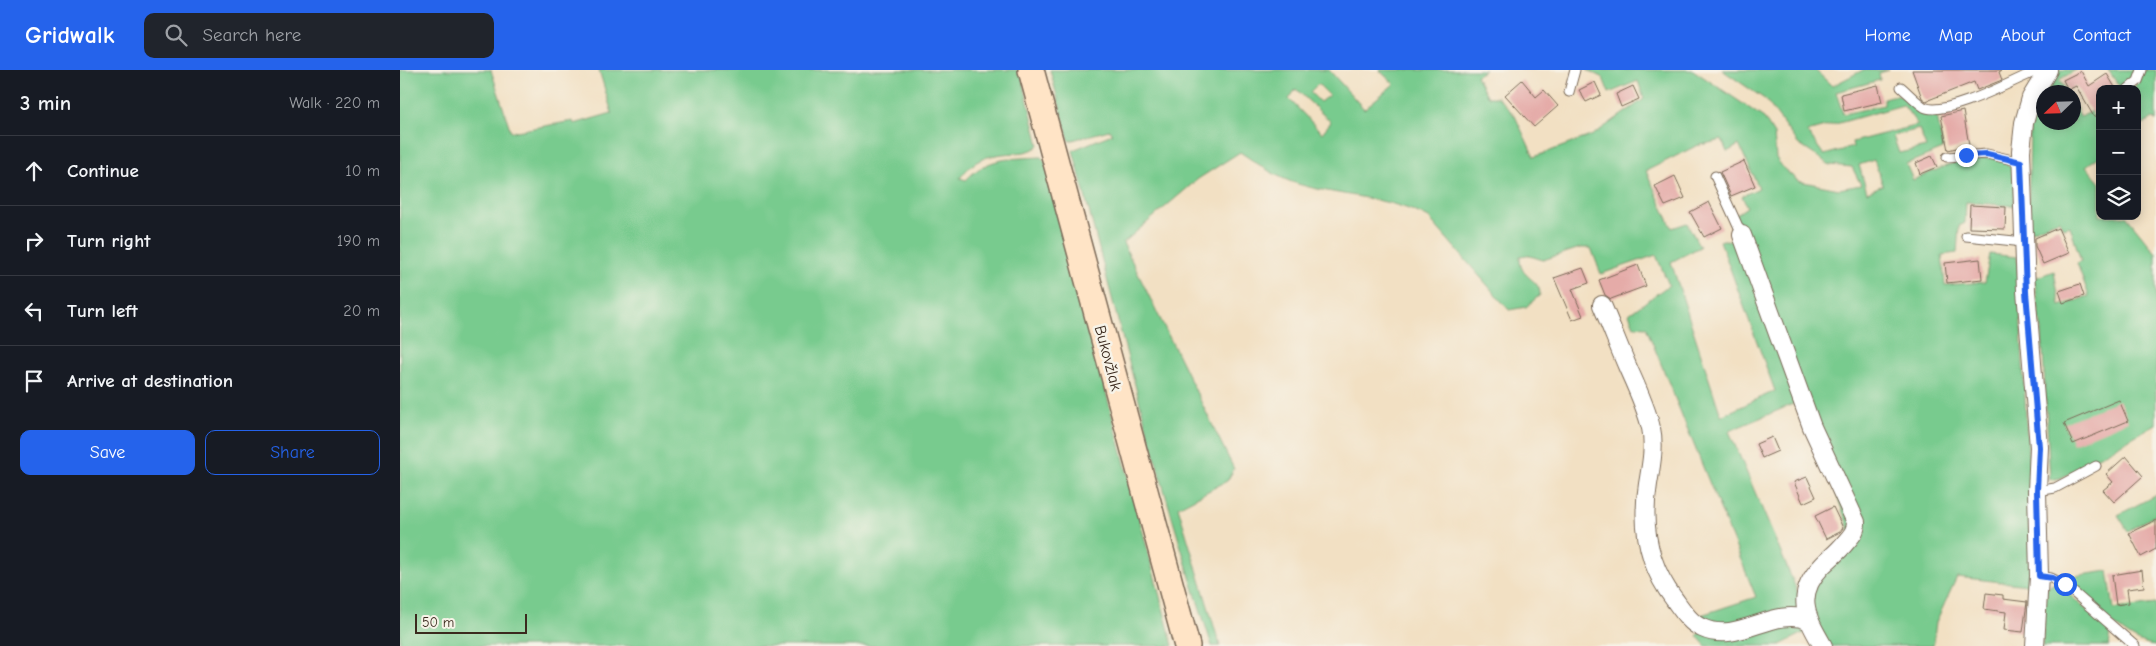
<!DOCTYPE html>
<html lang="en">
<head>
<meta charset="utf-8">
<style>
	body { margin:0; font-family:"Comic Neue",sans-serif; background:#20242c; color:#f1f3f6 }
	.controls { position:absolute; right:15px; top:15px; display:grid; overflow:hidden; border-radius:10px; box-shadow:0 2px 12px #0003 }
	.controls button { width:45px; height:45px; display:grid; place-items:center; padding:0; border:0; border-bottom:1px solid #363941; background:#171b24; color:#f1f3f6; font:25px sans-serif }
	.compass { position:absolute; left:1636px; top:15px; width:45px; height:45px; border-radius:50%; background:#171b24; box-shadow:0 2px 12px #0003; rotate:247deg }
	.scale { position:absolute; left:15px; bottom:12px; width:112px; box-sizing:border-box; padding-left:5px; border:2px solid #3b2a1e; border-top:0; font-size:14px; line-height:18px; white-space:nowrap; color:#3b2a1e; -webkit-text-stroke:4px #f7f3e8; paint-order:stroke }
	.stop { position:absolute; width:15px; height:15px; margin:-11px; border:4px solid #2563eb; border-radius:50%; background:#fff }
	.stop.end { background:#2563eb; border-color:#fff; box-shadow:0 1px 5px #0008 }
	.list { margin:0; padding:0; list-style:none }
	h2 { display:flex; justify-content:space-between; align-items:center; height:65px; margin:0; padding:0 20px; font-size:21px }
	h2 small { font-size:16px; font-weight:400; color:#9ea1a6 }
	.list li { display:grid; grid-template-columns:32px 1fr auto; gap:15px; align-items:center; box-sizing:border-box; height:70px; padding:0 20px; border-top:1px solid #363941 }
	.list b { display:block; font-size:19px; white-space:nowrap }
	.list em { font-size:16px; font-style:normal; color:#9ea1a6 }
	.actions { display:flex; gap:10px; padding:15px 20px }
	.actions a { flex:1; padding:11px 0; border:1px solid #2563eb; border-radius:10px; text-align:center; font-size:18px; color:#2563eb }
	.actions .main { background:#2563eb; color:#fff }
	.icon { flex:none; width:28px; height:28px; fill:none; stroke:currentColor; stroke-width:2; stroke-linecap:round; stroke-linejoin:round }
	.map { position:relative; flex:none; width:1756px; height:576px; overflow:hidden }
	header { display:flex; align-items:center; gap:30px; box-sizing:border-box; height:70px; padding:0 25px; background:#2563eb; color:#fff }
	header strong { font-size:24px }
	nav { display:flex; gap:28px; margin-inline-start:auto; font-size:18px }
	.search { width:350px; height:45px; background:#20242c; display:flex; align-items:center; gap:12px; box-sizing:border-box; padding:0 18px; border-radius:10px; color:#9ea1a6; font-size:19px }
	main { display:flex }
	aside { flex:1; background:#171b24 }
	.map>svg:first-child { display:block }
	.green { fill:#78cb8e; stroke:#5a7a56; fill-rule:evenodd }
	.building { fill:#e5aba8 }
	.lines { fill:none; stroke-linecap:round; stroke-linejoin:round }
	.service-casing { stroke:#7b6a58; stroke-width:11 }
	.minor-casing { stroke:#7b6a58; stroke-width:20 }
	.secondary-casing { stroke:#7b6a58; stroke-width:28 }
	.service { stroke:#fff; stroke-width:9 }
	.minor { stroke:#fff; stroke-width:18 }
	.secondary { stroke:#ffe4c6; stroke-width:25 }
	.route { stroke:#2563eb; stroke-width:6 }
	.labels { text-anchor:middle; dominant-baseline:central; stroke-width:5; stroke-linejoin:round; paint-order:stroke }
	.street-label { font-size:16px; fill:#3b2a1e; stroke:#f7f3e8 }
</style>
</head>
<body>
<header>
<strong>Gridwalk</strong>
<div class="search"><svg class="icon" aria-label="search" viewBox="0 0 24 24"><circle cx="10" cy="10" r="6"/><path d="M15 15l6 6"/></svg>Search here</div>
<nav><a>Home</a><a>Map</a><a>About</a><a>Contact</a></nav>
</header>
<main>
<aside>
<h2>3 min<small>Walk · 220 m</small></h2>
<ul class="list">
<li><svg class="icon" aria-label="ahead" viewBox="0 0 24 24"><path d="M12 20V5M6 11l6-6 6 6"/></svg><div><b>Continue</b></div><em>10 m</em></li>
<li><svg class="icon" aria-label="right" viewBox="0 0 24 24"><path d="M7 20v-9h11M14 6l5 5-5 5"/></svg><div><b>Turn right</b></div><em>190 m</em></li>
<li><svg class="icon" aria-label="left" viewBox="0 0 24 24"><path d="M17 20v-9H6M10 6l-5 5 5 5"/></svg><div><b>Turn left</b></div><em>20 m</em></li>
<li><svg class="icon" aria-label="arrive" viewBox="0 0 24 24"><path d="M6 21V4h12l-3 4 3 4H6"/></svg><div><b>Arrive at destination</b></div></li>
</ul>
<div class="actions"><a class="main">Save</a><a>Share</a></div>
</aside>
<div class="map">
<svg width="1756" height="576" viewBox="0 0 1756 576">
	<rect width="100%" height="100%" fill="#f7f3e8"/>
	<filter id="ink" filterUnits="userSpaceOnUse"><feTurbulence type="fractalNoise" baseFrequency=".02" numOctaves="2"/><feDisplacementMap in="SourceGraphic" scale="10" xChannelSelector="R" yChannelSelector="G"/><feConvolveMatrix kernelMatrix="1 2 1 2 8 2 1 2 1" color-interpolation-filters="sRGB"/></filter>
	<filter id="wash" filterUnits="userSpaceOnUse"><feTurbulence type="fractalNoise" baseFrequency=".0096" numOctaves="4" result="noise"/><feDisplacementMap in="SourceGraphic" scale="20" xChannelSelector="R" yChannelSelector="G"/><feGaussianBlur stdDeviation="1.12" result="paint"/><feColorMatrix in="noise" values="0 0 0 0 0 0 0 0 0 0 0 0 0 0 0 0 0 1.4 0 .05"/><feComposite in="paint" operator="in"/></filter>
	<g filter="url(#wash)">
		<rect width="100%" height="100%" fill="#f2e0c3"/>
		<g class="green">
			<path d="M0,0H91L111,62L173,51L174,54L212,43L199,0H620L639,75C623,92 586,71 560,108L566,110C588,86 612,89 641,87L645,91L773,576H0Z"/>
			<path d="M650,0H929L964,39L994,14L979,0H1085L1076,6L1088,27H1098L1115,46L1134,87L1193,65L1244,29L1238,11L1209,23L1203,8L1187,0H1293L1364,48L1374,64L1376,88L1384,99L1398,111L1439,119L1461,115L1452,97L1430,95L1398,74L1366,30L1322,0H1415L1432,16L1463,0H1489L1479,3L1480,10L1436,22L1443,44L1484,35V28C1504,21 1506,31 1520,41C1525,44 1531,44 1537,45L1543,79L1506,94L1513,110C1536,100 1590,73 1611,98C1617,106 1614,126 1614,136L1566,132L1565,153L1559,156L1557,183L1542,185L1545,215L1585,212L1590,184L1617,187L1632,454V511L1628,515L1557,507L1536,552L1533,576H1428L1414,552L1412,517L1453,470L1335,145L1347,137L1342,126L1359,118L1339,75L1327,82L1322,70L1296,76L1246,101L1272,158L1287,153L1300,177L1271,192L1321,346L1375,321L1320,171L1323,170L1341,171L1398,332L1329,361L1401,530V542L1334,560L1292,548L1356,527L1246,257L1234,256L1229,244L1269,215L1256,185L1201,204L1191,178H1180L1143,190L1127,185L1120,186C1118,209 1141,208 1140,225L1126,237L1109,240L1029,148C988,126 941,127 898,114C877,108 858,94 840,82L798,109L723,173L834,399L827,411L778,437L820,576H812C758,413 717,245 673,80L712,64L709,60L669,71ZM918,14L929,25L920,32L910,22ZM896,19L931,52L922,63L889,29ZM1503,35L1518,55L1452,72L1453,77L1424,85L1407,62ZM1519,59L1526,77L1499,83L1493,66ZM1474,90L1483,115L1467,122L1459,95Z"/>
			<path d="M1655,0H1676L1659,10L1667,22H1644V52H1674V34L1681,47L1700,36V86L1686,96L1700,113V146H1726L1756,183V354L1661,408L1650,410L1642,263L1634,208L1654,201L1660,236L1689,226L1677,193L1681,191L1670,156L1663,158L1659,150L1628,162L1630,55L1638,31Z"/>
			<path d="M1708,0H1739L1734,11L1721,19Z"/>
			<path d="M1745,0H1756V51L1753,48L1737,59V19H1733Z"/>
			<path d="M1756,425V445L1728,461L1718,445Z"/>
			<path d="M1708,501L1714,539L1756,534V576C1728,575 1693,535 1672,516L1674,506Z"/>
			<path d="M1654,513L1661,517L1711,562L1709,576H1642L1647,518Z"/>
			<path d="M1388,548L1410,560L1378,576H1306L1297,566L1301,562Z"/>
		</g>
		<g id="blocks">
			<g class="building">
				<path d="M1512,0H1602L1599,2L1602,10L1577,20L1574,12L1526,31L1522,28Z"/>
				<path d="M1681,1L1689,16L1707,4L1716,19H1700V44L1694,47L1676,16L1668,20L1663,10Z"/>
				<path d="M1122,10L1136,27L1144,20L1158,36L1134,57L1105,25Z"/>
				<path d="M1195,12L1201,25L1186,32L1179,20Z"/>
				<path d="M1478,15L1482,32L1444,41L1441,24Z"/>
				<path d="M1233,16L1239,29L1221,37L1216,24Z"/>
				<path d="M1563,41L1569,75L1548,80L1541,46Z"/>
				<path d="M1532,86L1537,97L1520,104L1516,93Z"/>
				<path d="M1344,91L1355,116L1331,126L1320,102Z"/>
				<path d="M1275,106L1285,128L1265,136L1255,116Z"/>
				<path d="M1309,132L1322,158L1304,167L1290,142Z"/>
				<path d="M1570,135L1606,137L1605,159L1569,158Z"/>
				<path d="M1658,158L1669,183L1643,194L1635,176V168Z"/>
				<path d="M1580,189L1582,209L1547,213L1545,193Z"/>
				<path d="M1238,195L1246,216L1211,229L1205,225L1199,210Z"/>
				<path d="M1183,198L1189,213L1172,219L1183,246L1172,250L1154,208Z"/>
				<path d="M1680,214L1684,226L1663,233L1659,221Z"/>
				<path d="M1719,330L1728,351L1673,374L1664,353Z"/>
				<path d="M1372,367L1378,381L1362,388L1356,374Z"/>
				<path d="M1726,386L1743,406L1714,432L1703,420L1713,412L1706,404Z"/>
				<path d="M1407,407L1416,427L1403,433L1394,412Z"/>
				<path d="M1433,437L1443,458L1440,462L1426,469L1415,446Z"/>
				<path d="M1756,450V479L1741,487L1729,463Z"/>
				<path d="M1742,500L1744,517L1727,519L1729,533L1716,535L1712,505Z"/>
				<path d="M1586,523L1603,525V529L1627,532L1623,562L1604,560L1606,542L1584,539Z"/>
			</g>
		</g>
	</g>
	<g filter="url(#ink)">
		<use href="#blocks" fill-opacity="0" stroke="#7b6a58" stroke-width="1"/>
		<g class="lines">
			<g class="service-casing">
				<g id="service">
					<path d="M1501,17C1508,23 1516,32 1524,37C1543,48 1615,10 1636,1L1646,3"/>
					<path d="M1728,19L1738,11L1742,0"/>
					<path d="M1169,22L1175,0"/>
					<path d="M1547,87L1587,84L1621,92"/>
					<path d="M1315,106L1342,165"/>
					<path d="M1566,166L1624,172"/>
					<path d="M1637,421L1655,418L1696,396"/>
					<path d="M1639,506L1651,508L1665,515L1735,576"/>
				</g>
			</g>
			<g class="minor-casing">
				<g id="minor">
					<path d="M1342,165L1412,357L1456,452C1456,461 1452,465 1446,472C1439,481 1430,488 1422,496C1394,525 1406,547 1423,576"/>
					<path d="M1202,235C1211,256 1219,277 1228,298C1237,318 1246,337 1251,358C1255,376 1251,396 1248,414C1241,456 1248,495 1274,529C1282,540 1290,553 1302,558C1339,575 1372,536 1408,550"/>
					<path d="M1635,576L1639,506L1637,421L1639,377L1626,221L1621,81L1624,53L1631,28L1648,0"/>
				</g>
			</g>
			<g class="secondary-casing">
				<path id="secondary" d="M631,0L787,576"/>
			</g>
			<use href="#service" class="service"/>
			<use href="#minor" class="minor"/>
			<use href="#secondary" class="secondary"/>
		</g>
	</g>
	<g class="lines" filter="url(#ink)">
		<path class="route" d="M1566,85L1587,84L1621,92L1626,222L1639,377L1637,421L1639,506L1652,508L1665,514"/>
	</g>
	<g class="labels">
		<g class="street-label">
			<text transform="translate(708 288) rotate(75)">Bukovžlak</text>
		</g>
	</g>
</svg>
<div class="controls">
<button>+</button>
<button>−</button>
<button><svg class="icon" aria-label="layers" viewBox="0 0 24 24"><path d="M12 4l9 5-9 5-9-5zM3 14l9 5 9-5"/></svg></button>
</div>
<svg class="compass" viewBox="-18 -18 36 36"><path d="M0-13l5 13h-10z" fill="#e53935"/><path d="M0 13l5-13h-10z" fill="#9ea1a6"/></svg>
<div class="scale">50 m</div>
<div class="stop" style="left:1665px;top:514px"></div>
<div class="stop end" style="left:1566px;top:85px"></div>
</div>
</main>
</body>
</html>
